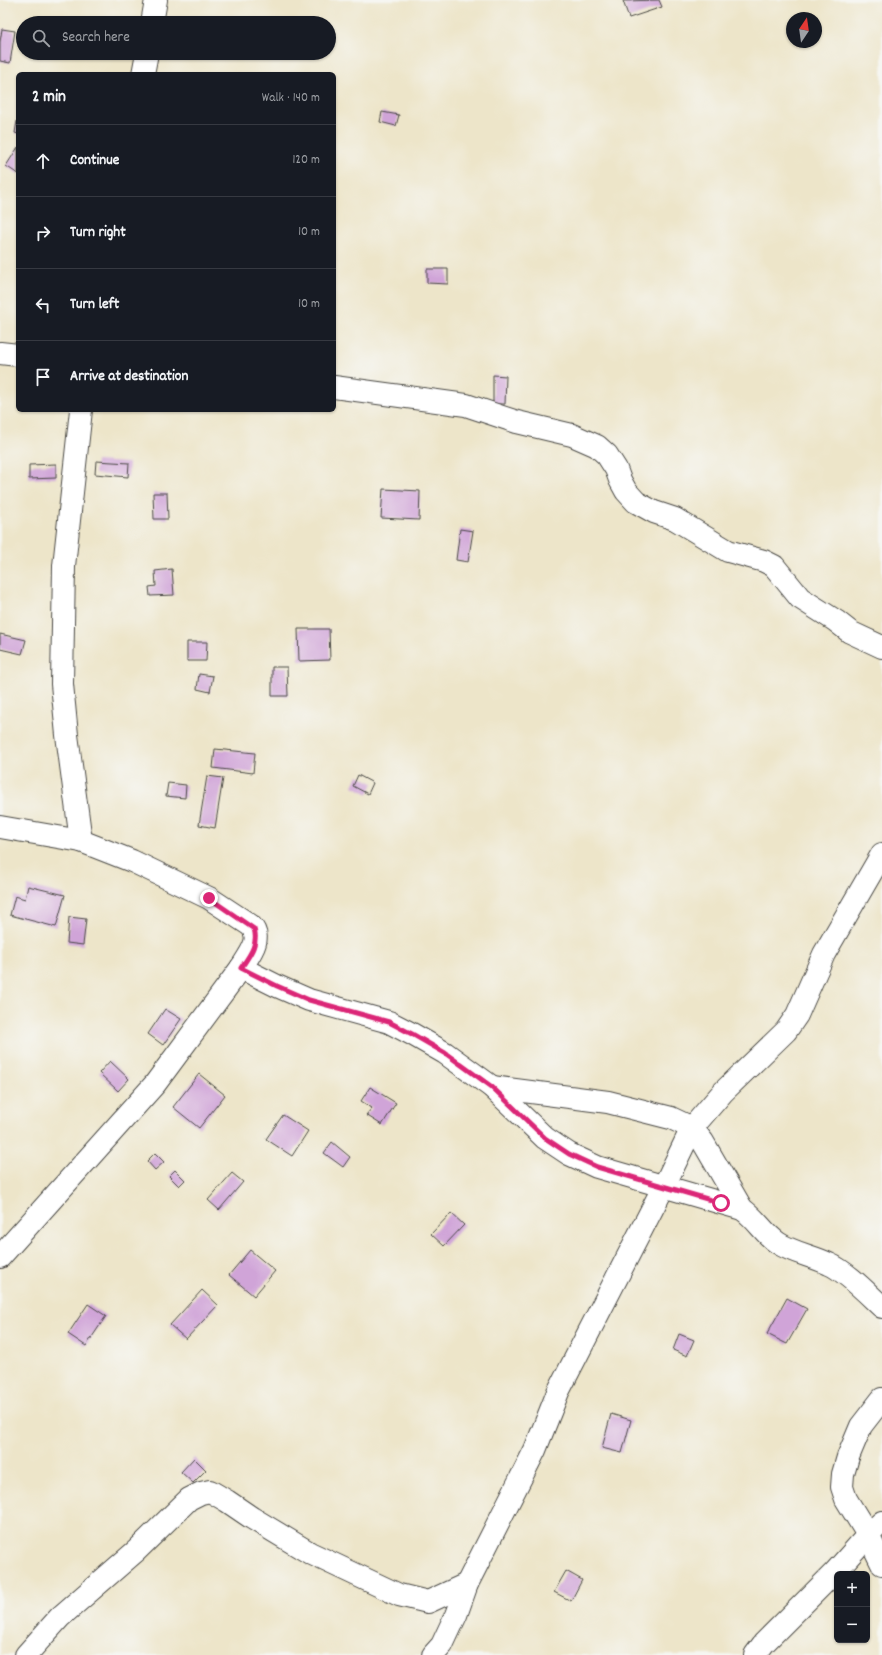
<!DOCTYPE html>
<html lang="en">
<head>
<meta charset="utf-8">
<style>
	body { margin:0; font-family:Dekko,sans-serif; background:#20242c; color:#f1f3f6 }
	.controls { position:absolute; right:12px; bottom:12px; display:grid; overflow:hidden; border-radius:6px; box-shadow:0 1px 3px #0004 }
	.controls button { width:36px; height:36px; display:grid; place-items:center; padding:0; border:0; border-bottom:1px solid #363941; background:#171b24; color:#f1f3f6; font:20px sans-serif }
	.compass { position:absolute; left:786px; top:12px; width:36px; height:36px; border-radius:50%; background:#171b24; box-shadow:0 1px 3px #0004; rotate:13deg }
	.stop { position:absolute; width:12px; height:12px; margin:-9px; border:3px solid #db2777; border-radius:50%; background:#fff }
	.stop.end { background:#db2777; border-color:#fff; box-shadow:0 1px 4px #0008 }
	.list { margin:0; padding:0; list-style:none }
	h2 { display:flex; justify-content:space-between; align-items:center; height:52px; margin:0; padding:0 16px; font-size:17px }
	h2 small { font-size:13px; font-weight:400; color:#9ea1a6 }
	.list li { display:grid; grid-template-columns:26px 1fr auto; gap:12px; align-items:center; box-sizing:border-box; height:72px; padding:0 16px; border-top:1px solid #363941 }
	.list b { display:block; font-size:15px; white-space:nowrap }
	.list em { font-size:13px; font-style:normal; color:#9ea1a6 }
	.icon { flex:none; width:22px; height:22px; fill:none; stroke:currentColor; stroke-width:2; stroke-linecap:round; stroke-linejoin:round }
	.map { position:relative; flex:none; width:882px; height:1655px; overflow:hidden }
	.search { position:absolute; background:#171b24; box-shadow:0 1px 3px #0004; left:16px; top:16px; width:320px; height:44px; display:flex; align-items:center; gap:10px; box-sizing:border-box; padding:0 14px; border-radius:22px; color:#9ea1a6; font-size:15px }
	.panel { position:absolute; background:#171b24; box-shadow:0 1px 3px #0004; left:16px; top:72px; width:320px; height:340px; border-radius:6px }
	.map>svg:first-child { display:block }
	.building { fill:#d0a4d8 }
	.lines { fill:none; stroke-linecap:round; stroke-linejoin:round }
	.minor-casing { stroke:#484743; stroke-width:24 }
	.minor { stroke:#fff; stroke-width:22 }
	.route { stroke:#db2777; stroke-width:5 }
</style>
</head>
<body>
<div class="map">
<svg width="882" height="1655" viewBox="0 0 882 1655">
	<rect width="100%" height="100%" fill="#f6f6f2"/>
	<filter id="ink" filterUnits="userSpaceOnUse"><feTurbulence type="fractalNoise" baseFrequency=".025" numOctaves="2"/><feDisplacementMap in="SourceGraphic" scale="8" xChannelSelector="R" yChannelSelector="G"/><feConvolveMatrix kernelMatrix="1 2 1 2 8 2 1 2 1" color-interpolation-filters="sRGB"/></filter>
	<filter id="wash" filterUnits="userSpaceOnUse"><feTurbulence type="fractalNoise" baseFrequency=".012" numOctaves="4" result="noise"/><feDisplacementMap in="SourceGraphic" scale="16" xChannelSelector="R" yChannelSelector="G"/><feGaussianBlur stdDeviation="0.9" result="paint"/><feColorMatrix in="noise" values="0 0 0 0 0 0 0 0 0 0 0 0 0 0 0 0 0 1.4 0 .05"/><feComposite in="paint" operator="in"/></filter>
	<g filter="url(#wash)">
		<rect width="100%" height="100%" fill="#ede5c9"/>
		<g id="blocks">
			<g class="building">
				<path d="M659,0L662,7L629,18L623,1Z"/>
				<path d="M2,29L15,31L10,63L0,61V42Z"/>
				<path d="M382,112L399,115L396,126L380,122Z"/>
				<path d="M17,121L18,122V134L15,133Z"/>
				<path d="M18,147V174L6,166Z"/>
				<path d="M427,269H448V284L427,283Z"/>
				<path d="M493,375L506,376L505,404H493Z"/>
				<path d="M96,461L129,463L128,477L95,474Z"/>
				<path d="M56,464V478L29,479V465Z"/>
				<path d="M383,489L420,491L419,520L381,518Z"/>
				<path d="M153,493H167L168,519H154Z"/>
				<path d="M460,529L473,531L468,562L456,560Z"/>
				<path d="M172,569L174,595L150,596L149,587L156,586L155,571Z"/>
				<path d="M298,629H329L330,660L299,661Z"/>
				<path d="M0,634L26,640L22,654L0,649Z"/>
				<path d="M187,642H207L206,661H187Z"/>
				<path d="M272,667H287L288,696H272Z"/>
				<path d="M199,674L213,676L210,692L197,689Z"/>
				<path d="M215,749L255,753L253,773L213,768Z"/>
				<path d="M358,775L373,783L368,794L353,786Z"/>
				<path d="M207,776L223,778L215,828L199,825Z"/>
				<path d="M168,783L186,785L185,798L166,796Z"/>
				<path d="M28,886L65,895L56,927L10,915L15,896L25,899Z"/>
				<path d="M69,917L86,919L83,945L67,943Z"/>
				<path d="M165,1009L181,1019L163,1045L148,1034Z"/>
				<path d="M110,1061L129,1079L118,1091L99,1073Z"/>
				<path d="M199,1074L225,1095L199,1128L173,1107Z"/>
				<path d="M370,1087L396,1103L382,1125L366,1115L372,1108L361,1101Z"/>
				<path d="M283,1115L308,1131L292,1156L266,1139Z"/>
				<path d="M332,1142L350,1157L343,1167L324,1153Z"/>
				<path d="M155,1153L164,1162L155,1170L147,1161Z"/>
				<path d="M175,1170L185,1180L179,1186L169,1176Z"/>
				<path d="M232,1173L243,1182L219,1210L208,1200Z"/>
				<path d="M451,1213L464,1225L444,1246L431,1234Z"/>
				<path d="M250,1250L275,1271L254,1296L229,1275Z"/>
				<path d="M202,1290L218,1305L186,1339L170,1325Z"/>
				<path d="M787,1298L807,1309L787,1344L767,1334Z"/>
				<path d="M88,1304L106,1316L86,1346L68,1334Z"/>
				<path d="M679,1334L694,1340L687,1356L673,1350Z"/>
				<path d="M611,1414L631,1420L622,1453L602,1448Z"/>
				<path d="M194,1458L206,1470L193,1483L181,1472Z"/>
				<path d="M566,1571L582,1580L571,1601L554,1592Z"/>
			</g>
		</g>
	</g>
	<g filter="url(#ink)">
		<use href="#blocks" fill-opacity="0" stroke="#484743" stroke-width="1"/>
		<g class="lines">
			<g class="minor-casing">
				<g id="minor">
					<path d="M152,23L156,0"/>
					<path d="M143,74L147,53"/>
					<path d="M0,353L18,355"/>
					<path d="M334,387L466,405L517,422L572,435L597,446L607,455L616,469L620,480L626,491L636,502L654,512L675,519L728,551L764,561L774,566L800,598L836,621L850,632L882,647"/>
					<path d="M81,410L64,566L62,684L67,735L81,841"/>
					<path d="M0,827L81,841L132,861L209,898L250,925C264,938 249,955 241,968L155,1084L0,1257"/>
					<path d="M241,968L277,986L309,1000L389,1022L412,1034L445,1053L492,1087L545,1138L569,1154L597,1167L742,1209C756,1218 764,1234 778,1243C793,1253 813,1256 829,1264C846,1271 868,1294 882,1307"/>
					<path d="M492,1087L608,1102L671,1118L692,1128L703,1142L742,1209"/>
					<path d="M882,1399L861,1426L848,1457L843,1474L842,1487L846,1499L868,1535L882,1564"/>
					<path d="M26,1655L60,1617L136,1551L189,1499L201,1493L210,1491L227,1501L252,1518L310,1553L399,1595L428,1602L467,1584"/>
					<path d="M433,1655L442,1645L456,1615L467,1584L535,1450L558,1392L664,1186L692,1128L723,1092L786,1031L797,1015L824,954L882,854"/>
					<path d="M755,1655L764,1643L835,1572L868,1535L882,1522"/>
				</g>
			</g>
			<use href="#minor" class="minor"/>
		</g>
	</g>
	<g class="lines" filter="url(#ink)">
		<path class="route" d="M209,898L254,929C259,944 249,956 241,968L277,986L309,1000L389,1022L412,1034L445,1053L492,1087L545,1138L569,1154L597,1167L721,1203"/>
	</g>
</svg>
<div class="controls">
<button>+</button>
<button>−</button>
</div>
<svg class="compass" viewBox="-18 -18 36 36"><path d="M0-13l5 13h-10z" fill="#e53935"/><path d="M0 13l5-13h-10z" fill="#9ea1a6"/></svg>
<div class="stop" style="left:721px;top:1203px"></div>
<div class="stop end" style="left:209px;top:898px"></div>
<div class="search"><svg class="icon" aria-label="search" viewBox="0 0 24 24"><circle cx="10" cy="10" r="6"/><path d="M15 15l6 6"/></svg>Search here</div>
<section class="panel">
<h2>2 min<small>Walk · 140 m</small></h2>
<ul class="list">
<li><svg class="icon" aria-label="ahead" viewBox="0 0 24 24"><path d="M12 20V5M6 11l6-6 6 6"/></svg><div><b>Continue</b></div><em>120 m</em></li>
<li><svg class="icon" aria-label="right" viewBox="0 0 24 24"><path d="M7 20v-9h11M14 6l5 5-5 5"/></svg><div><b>Turn right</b></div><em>10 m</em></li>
<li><svg class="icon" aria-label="left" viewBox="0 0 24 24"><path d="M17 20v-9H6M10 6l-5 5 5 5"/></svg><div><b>Turn left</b></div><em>10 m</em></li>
<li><svg class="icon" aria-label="arrive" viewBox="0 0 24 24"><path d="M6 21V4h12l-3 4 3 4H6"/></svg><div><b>Arrive at destination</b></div></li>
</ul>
</section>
</div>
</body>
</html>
